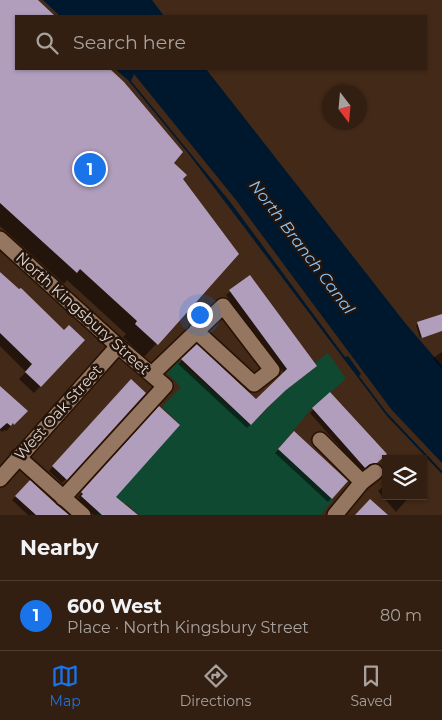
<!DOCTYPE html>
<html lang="en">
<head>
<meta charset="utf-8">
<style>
	body { margin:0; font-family:Montserrat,sans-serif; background:#3d2c1f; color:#f1f3f6 }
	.controls { position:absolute; right:15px; bottom:15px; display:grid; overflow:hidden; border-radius:0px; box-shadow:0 1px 4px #0004 }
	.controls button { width:45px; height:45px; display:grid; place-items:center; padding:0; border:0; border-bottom:1px solid #4d3d31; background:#321f11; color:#f1f3f6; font:25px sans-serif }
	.compass { position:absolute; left:322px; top:85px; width:45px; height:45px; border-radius:50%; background:#321f11; box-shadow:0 1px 4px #0004; rotate:164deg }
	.you { position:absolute; left:199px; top:314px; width:18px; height:18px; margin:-12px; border:4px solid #fff; border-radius:50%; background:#1a73e8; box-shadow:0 0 0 8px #1a73e833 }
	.badge { display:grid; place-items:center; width:32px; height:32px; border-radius:50%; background:#1a73e8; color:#fff; font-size:16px; font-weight:700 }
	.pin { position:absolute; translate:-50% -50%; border:2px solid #fff; box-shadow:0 1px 5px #0006 }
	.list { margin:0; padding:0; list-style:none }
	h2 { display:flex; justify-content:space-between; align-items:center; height:65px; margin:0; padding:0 20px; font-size:21px }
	h2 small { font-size:16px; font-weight:400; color:#a8a29f }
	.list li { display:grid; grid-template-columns:32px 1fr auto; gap:15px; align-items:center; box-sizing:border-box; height:70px; padding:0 20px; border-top:1px solid #4d3d31 }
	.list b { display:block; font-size:19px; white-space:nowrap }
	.list p { margin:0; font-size:16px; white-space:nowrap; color:#a8a29f }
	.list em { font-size:16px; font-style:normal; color:#a8a29f }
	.icon { flex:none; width:28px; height:28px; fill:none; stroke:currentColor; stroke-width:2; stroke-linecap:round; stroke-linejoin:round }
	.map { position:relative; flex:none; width:442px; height:515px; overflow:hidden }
	.search { position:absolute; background:#321f11; box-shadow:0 1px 4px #0004; left:15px; right:15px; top:15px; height:55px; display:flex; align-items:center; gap:12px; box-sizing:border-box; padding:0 18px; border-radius:0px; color:#a8a29f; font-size:19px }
	.sheet { height:135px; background:#321f11 }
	nav { display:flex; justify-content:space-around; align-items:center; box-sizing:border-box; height:70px; border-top:1px solid #4d3d31; background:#321f11; font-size:14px; color:#a8a29f }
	nav a { display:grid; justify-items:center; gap:2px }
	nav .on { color:#1a73e8 }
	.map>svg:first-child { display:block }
	.green { fill:#104931 }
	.water { fill:#00182e }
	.pier { fill:#432917 }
	.shadow { fill:#0007 }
	.building { fill:#b09ebc }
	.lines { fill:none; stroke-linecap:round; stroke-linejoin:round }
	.minor-casing { stroke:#281101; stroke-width:18 }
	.minor { stroke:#947661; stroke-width:15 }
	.labels { text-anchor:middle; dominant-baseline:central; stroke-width:5; stroke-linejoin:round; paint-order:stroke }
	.street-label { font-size:15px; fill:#e5d4c9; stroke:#21150d }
	.water-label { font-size:16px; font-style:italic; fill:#8bc6fb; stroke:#21150d }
</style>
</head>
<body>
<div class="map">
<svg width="442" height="515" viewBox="0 0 442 515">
	<rect width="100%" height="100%" fill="#432917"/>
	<path class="green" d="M328,353L346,379L312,408L278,449L333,500L321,515H139L126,503L116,515H96L180,424L162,407L181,387L167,373L179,361L251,425L286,390L317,366L315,363Z"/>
	<g class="water">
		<path d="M43,0H152L164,16H60Z"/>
		<path d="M115,69H206L406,324L442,366V474L387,416L188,153L128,80Z"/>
	</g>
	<path class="pier" d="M134,74L236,200L391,409L442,463V471L387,413L359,376L361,374L348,356L345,357L231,203L131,81Z"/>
	<g class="shadow">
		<path d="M0,0H36L53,16H16V69H109L123,83L182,179L238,254L144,357L123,337L126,334L67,280L64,284L0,226Z"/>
		<path d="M0,274L64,331L84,340L34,393L19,379L26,372L0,346Z"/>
		<path d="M249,277L315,366L281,394L247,428L178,364L197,346L256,400L284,373L226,295Z"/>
		<path d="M442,315V331L420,338L416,325Z"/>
		<path d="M442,352V369L433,358Z"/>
		<path d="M127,384L144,393L62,483L49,471Z"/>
		<path d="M0,388L26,411L6,431L5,430L2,432L0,430Z"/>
		<path d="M330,394L381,458L372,466L365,468L361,471L310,413Z"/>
		<path d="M159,408L114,497L135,515H94L78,501L80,498L78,497Z"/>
		<path d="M294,432L346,482L328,502L275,453Z"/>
		<path d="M30,482L67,515H28L12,500Z"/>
		<path d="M386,484V496H410L396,512L378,491Z"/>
	</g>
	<g class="building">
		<path d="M0,0H38L55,16H16V69H110L124,82L183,152L174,163L187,175L183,179L239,254L158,345L135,324L137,321L80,269L77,273L0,203Z"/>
		<path d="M0,272L19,289L21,288L64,330L69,325L85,340L41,387L25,372L32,364L0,333Z"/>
		<path d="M250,275L317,366L286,390L267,408L251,425L181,359L197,344L256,399L287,369L229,290Z"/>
		<path d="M442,314V331L422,338L417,322Z"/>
		<path d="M131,379L146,393L67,480L52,466Z"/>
		<path d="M0,386L28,411L14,425L13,423L11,426L7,423L0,429Z"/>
		<path d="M330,392L387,454L377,463L370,464L365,468L312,408Z"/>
		<path d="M159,406L180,425L116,497L138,515H102L81,496L83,494L81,492Z"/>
		<path d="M294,431L348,481L332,499L278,449Z"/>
		<path d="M30,480L57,505L69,515H36L15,496Z"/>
		<path d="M370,499L388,515H355Z"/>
	</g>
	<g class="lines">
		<g class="minor-casing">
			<g id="minor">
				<path d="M0,239L118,346L165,386L63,498"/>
				<path d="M152,374L223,306L272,370L254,384L196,331"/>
				<path d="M320,440L362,482"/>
				<path d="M18,457L83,515"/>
				<path d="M0,479L118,346"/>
				<path d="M335,515L362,482L375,472"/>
			</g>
		</g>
		<use href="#minor" class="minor"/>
	</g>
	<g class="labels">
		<g class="street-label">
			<text transform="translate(83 313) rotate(42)">North Kingsbury Street</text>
			<text transform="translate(58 412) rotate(-48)">West Oak Street</text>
		</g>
		<g class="water-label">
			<text transform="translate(302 247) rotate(53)">North Branch Canal</text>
		</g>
	</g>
</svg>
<div class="controls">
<button><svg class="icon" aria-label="layers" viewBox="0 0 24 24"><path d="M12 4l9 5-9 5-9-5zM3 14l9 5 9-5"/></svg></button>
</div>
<svg class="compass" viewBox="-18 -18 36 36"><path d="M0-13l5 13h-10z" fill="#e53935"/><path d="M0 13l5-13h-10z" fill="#a8a29f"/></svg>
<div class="you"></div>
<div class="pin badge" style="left:90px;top:169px">1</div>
<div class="search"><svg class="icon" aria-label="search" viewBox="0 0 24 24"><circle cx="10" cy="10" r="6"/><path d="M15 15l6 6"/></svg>Search here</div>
</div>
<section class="sheet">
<h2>Nearby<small></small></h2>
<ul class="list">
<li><span class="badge">1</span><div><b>600 West</b><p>Place · North Kingsbury Street</p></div><em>80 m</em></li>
</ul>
</section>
<nav>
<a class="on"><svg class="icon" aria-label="map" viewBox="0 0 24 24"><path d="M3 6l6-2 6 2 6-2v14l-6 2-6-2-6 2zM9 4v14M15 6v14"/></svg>Map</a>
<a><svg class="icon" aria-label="directions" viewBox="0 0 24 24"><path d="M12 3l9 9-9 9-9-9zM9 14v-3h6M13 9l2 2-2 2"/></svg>Directions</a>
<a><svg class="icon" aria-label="saved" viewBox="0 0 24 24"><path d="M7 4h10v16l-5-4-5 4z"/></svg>Saved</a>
</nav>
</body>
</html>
